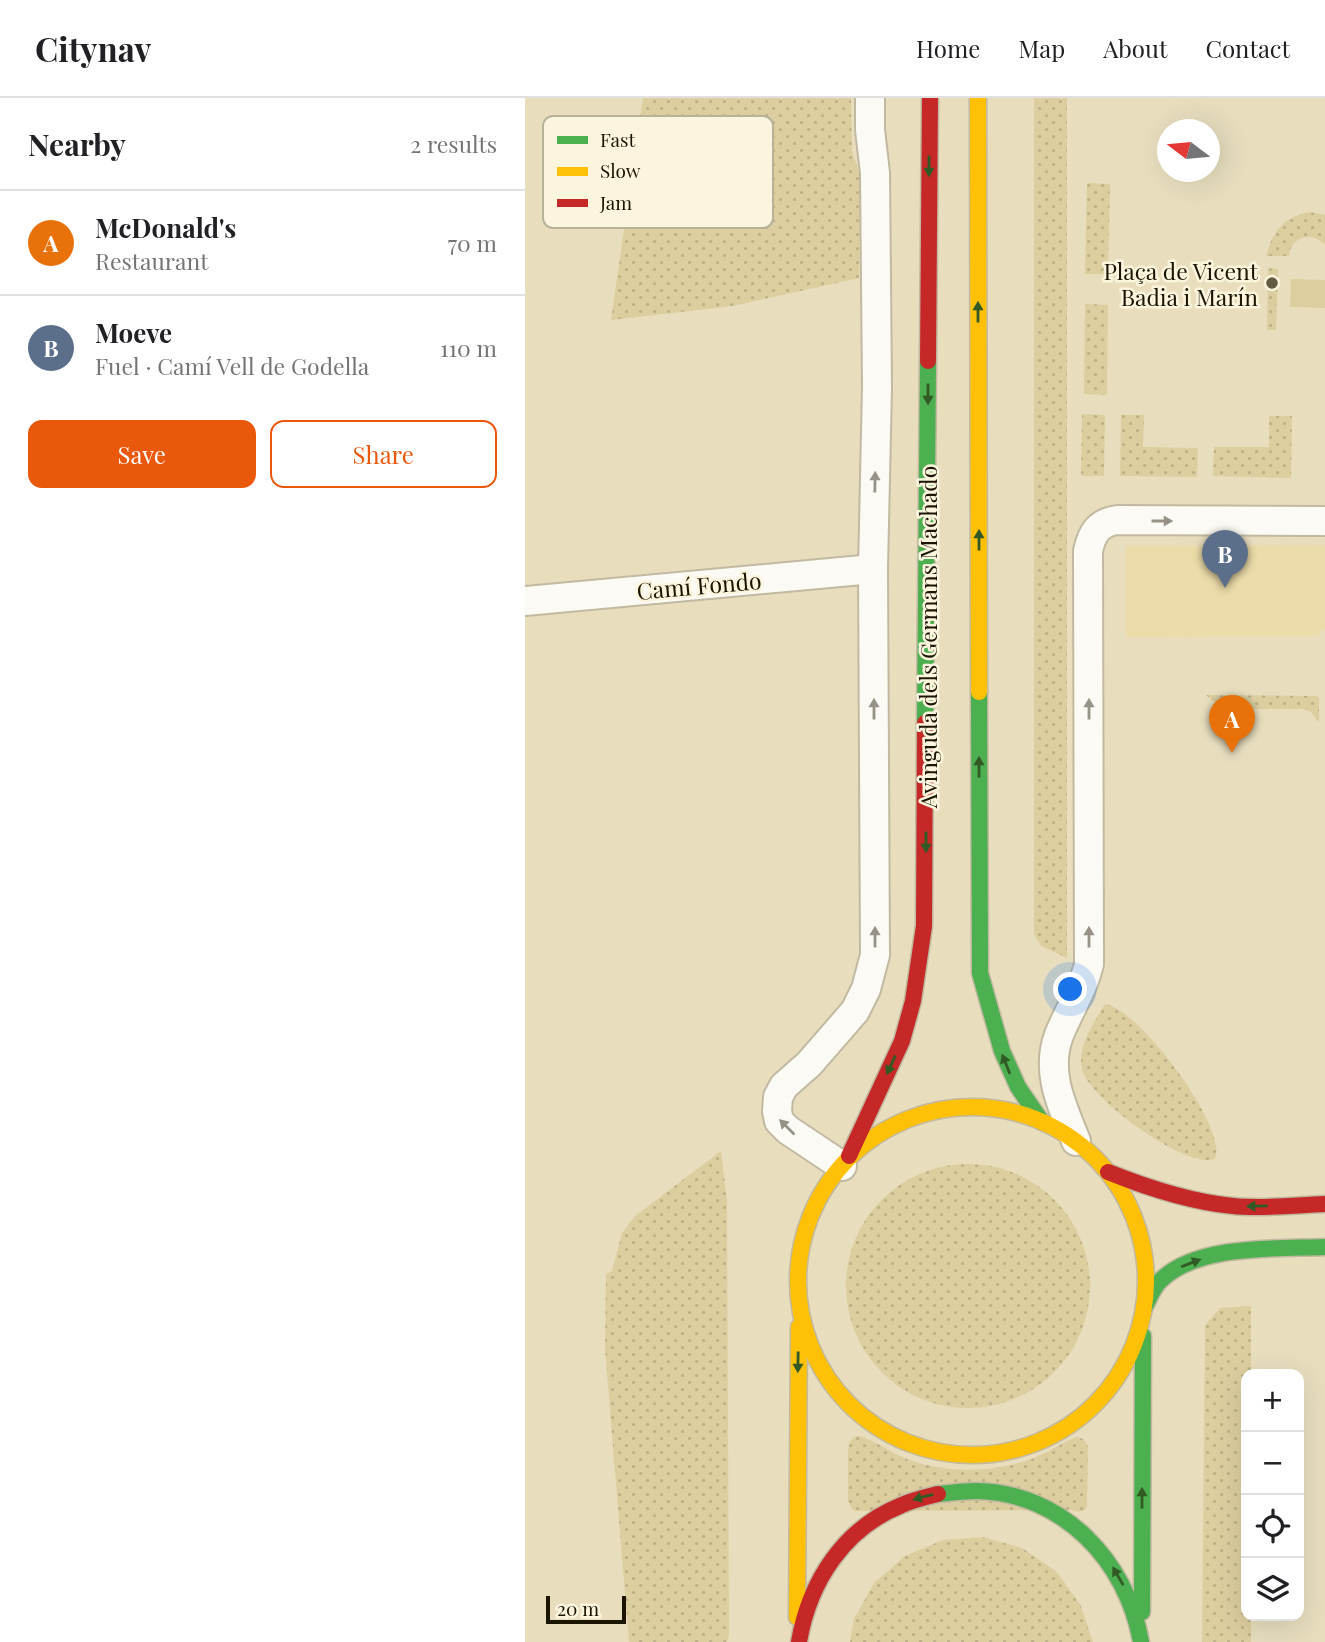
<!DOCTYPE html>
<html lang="en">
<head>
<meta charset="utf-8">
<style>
	body { margin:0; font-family:"Playfair Display",serif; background:#f6f6f6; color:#202124 }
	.controls { position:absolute; right:21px; bottom:21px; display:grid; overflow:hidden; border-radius:14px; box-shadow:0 7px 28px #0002 }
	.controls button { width:63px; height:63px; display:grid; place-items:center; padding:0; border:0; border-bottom:2px solid #e0e0e0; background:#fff; color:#202124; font:35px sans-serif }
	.compass { position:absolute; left:632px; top:21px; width:63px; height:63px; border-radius:50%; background:#fff; box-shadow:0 7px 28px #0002; rotate:286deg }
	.scale { position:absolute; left:21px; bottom:18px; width:80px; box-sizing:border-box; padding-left:7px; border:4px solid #1b1400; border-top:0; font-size:19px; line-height:24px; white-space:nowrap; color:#1b1400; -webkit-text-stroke:5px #fcf5de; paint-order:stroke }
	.you { position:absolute; left:546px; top:892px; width:24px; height:24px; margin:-18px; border:5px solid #fff; border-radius:50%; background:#1a73e8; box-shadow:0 0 0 10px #1a73e833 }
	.badge { display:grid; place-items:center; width:46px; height:46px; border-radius:50%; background:#ea580c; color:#fff; font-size:23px; font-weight:700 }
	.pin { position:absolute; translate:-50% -58px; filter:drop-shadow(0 2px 4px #0008) }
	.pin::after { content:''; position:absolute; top:37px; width:24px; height:21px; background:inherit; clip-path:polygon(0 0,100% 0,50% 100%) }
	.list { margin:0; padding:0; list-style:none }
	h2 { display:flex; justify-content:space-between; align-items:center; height:91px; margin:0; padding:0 28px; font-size:30px }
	h2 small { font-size:23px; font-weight:400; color:#757577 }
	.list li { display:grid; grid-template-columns:46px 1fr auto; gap:21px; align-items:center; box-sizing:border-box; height:105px; padding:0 28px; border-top:2px solid #e0e0e0 }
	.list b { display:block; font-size:26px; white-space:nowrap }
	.list p { margin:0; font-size:23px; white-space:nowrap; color:#757577 }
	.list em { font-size:23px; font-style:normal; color:#757577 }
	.actions { display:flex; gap:14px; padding:21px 28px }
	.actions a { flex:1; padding:16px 0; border:2px solid #ea580c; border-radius:14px; text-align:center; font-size:24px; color:#ea580c }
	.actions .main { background:#ea580c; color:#fff }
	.icon { flex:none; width:38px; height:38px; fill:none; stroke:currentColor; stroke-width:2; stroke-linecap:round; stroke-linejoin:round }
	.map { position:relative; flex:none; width:800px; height:1544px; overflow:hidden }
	header { display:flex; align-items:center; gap:42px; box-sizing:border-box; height:98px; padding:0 35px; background:#fff; border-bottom:2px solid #e0e0e0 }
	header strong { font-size:33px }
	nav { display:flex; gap:38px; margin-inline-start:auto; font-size:24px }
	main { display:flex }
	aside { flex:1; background:#fff }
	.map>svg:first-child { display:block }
	.built { fill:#ecdca9 }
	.grass { fill:url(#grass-dots) }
	.park { fill:#dcce9f }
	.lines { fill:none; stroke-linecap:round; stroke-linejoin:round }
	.street-casing { stroke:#c1b9a0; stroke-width:32 }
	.fast-casing { stroke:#c1b9a0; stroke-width:19 }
	.slow-casing { stroke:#c1b9a0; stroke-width:19 }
	.jam-casing { stroke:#c1b9a0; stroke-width:19 }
	.street { stroke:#fcfaf5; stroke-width:28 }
	.fast { stroke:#4caf50; stroke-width:16 }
	.slow { stroke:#ffc107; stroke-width:16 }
	.jam { stroke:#c62828; stroke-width:16 }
	.oneway { fill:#315a24 }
	.oneway2 { fill:#979287 }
	.poi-dot { fill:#635b42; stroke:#fcf5de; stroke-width:2.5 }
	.labels { text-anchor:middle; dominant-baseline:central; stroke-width:5; stroke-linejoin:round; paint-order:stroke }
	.poi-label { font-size:23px; fill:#1b1400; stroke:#fcf5de; text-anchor:end }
	.street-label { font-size:23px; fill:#1b1400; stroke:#fcf5de }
	.key { fill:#fcf5de; stroke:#b8b29b; stroke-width:2 }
	.key-label { font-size:19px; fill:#1b1400 }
</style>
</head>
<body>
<header>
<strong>Citynav</strong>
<nav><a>Home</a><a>Map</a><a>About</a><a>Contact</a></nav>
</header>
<main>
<aside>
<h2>Nearby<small>2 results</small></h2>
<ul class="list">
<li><span class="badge" style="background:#e8710a">A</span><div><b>McDonald's</b><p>Restaurant</p></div><em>70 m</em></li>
<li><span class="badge" style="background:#5c6f8a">B</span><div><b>Moeve</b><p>Fuel · Camí Vell de Godella</p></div><em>110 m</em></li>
</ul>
<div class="actions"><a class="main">Save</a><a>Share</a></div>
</aside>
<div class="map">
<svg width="800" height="1544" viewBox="0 0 800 1544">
	<defs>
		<pattern id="grass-dots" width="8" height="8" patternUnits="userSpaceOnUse" patternTransform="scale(1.75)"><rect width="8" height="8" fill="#dcce9f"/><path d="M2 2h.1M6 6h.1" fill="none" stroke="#bcb087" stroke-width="1.8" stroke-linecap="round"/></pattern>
	</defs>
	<rect width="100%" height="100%" fill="#e8debe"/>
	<path class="built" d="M800,447V532H795L794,538L601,539V448Z"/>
	<g class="grass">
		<path d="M118,0H326L327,53L336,80L334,180L208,208L86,222Z"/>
		<path d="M509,0H542V860L516,848L509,836Z"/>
		<path d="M562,85L585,86L583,176H560Z"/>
		<path d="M785,114L800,117V147C787,133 766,138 764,158H741C748,133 759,118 785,114Z"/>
		<path d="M743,170L753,171L751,232H742Z"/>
		<path d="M560,206L583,207L582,297L559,296Z"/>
		<path d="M557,316L580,317L579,378H556Z"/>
		<path d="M596,317H619L618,349L673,350L672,379L595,378Z"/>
		<path d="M744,318H767L766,380L688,378L689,349H744Z"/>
		<path d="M681,597L791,598L794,600V625L786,614L779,611H698Z"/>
		<path d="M580,906C613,910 704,1030 690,1061C662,1072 563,1000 557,971C552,948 569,925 580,906Z"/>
		<path d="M196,1053L202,1103L204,1537L202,1544H104L80,1251L81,1176L87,1173L97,1135L110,1118Z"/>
		<circle cx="443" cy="1188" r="122"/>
		<path d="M726,1208V1276H721V1518H726V1544H677L680,1227L695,1210Z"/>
		<path d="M334,1338C350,1342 366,1355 382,1361C421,1376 470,1375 509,1360C524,1354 537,1344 552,1339L558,1341L563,1348L562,1408L560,1412L553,1414L546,1412L329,1413L323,1404V1352C324,1344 326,1339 334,1338Z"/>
		<path d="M458,1439L497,1450L531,1473L555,1506L568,1544H325L329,1521L349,1485L380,1458L418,1442Z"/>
	</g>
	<path class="park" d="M766,181L800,182V210L765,209Z"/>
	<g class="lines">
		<g class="street-casing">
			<g id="street">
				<path d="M0,503L348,471"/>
				<path d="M551,1043C537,1008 520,974 534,937C544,912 558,892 564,866L563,453C567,435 573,425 592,422L800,423"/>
				<path d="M317,1068L263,1032L254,1023L252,1013L253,999L259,988L284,966L330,913L341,891L350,857L348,471L352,289L350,75L345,32V0"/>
			</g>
		</g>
		<g class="fast-casing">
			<g id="fast">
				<path d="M454,594L455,875L477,953L493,989L517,1024"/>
				<path d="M400,625L403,263"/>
				<path d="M619,1210C624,1201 628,1189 636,1182C673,1146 752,1151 800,1149"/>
				<path d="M413,1396C425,1395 438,1393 451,1393C537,1394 602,1463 616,1544"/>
				<path d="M617,1514L618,1238"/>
			</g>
		</g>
		<g class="slow-casing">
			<g id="slow">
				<path d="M453,0L454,594"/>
				<circle cx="447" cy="1183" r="174"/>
				<path d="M272,1519L274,1229"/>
			</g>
		</g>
		<g class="jam-casing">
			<g id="jam">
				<path d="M403,263L405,0"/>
				<path d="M324,1058L377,943L388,903L399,828L400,625"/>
				<path d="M583,1074C623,1090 665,1104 708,1108C738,1111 770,1107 800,1106"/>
				<path d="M274,1544C284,1484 319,1430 377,1407C388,1402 401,1399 413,1396"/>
			</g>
		</g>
		<use href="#street" class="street"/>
		<use href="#fast" class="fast"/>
		<use href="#slow" class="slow"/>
		<use href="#jam" class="jam"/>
	</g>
	<defs><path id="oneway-solid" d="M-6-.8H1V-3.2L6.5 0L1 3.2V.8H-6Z" transform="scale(1.75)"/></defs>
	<g class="oneway">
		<use href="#oneway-solid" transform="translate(404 68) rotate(90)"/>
		<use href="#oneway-solid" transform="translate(453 214) rotate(-90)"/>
		<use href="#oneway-solid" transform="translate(403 296) rotate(90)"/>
		<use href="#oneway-solid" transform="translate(454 442) rotate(-90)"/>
		<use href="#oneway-solid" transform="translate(454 669) rotate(-90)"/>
		<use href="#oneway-solid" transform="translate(401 744) rotate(90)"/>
		<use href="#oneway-solid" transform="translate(481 966) rotate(-112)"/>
		<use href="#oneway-solid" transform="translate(366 967) rotate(115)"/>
		<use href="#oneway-solid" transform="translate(732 1108) rotate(179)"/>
		<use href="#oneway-solid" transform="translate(666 1165) rotate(-21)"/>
		<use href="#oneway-solid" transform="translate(273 1264) rotate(91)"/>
		<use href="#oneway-solid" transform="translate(398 1399) rotate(165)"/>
		<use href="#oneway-solid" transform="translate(617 1400) rotate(-90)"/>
		<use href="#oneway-solid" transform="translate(593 1478) rotate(-120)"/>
	</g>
	<g class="oneway2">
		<use href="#oneway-solid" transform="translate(350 384) rotate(-89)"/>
		<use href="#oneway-solid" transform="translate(637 423)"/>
		<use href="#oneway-solid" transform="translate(349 611) rotate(-90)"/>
		<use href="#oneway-solid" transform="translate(564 611) rotate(-90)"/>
		<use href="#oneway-solid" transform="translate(350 839) rotate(-90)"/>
		<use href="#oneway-solid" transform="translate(564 839) rotate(-90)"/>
		<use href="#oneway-solid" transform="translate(262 1029) rotate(-135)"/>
	</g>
	<circle class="poi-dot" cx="747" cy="185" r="7"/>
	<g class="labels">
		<g class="poi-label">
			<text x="733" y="172">Plaça de Vicent<tspan x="733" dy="26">Badia i Marín</tspan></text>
		</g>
		<g class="street-label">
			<text transform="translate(174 487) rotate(-5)">Camí Fondo</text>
			<text transform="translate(402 539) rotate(-90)">Avinguda dels Germans Machado</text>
		</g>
	</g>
	<rect x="18" y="18" width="230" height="112" rx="10" class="key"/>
	<rect x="32" y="38" width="31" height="8" fill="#4caf50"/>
	<rect x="32" y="69" width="31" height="9" fill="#ffc107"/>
	<rect x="32" y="101" width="31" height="8" fill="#c62828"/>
	<g class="key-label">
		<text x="75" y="49">Fast</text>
		<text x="75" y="80">Slow</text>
		<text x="75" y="112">Jam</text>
	</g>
</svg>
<div class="controls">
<button>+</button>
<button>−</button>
<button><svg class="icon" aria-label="locate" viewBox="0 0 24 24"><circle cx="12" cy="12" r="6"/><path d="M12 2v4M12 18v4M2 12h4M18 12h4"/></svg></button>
<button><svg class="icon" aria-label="layers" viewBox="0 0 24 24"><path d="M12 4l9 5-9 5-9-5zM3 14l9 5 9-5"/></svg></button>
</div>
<svg class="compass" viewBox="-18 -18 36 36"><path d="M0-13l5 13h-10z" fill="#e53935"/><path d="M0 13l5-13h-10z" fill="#757577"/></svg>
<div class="scale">20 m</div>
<div class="you"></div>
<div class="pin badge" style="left:707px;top:655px;background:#e8710a">A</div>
<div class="pin badge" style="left:700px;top:490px;background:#5c6f8a">B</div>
</div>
</main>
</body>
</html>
